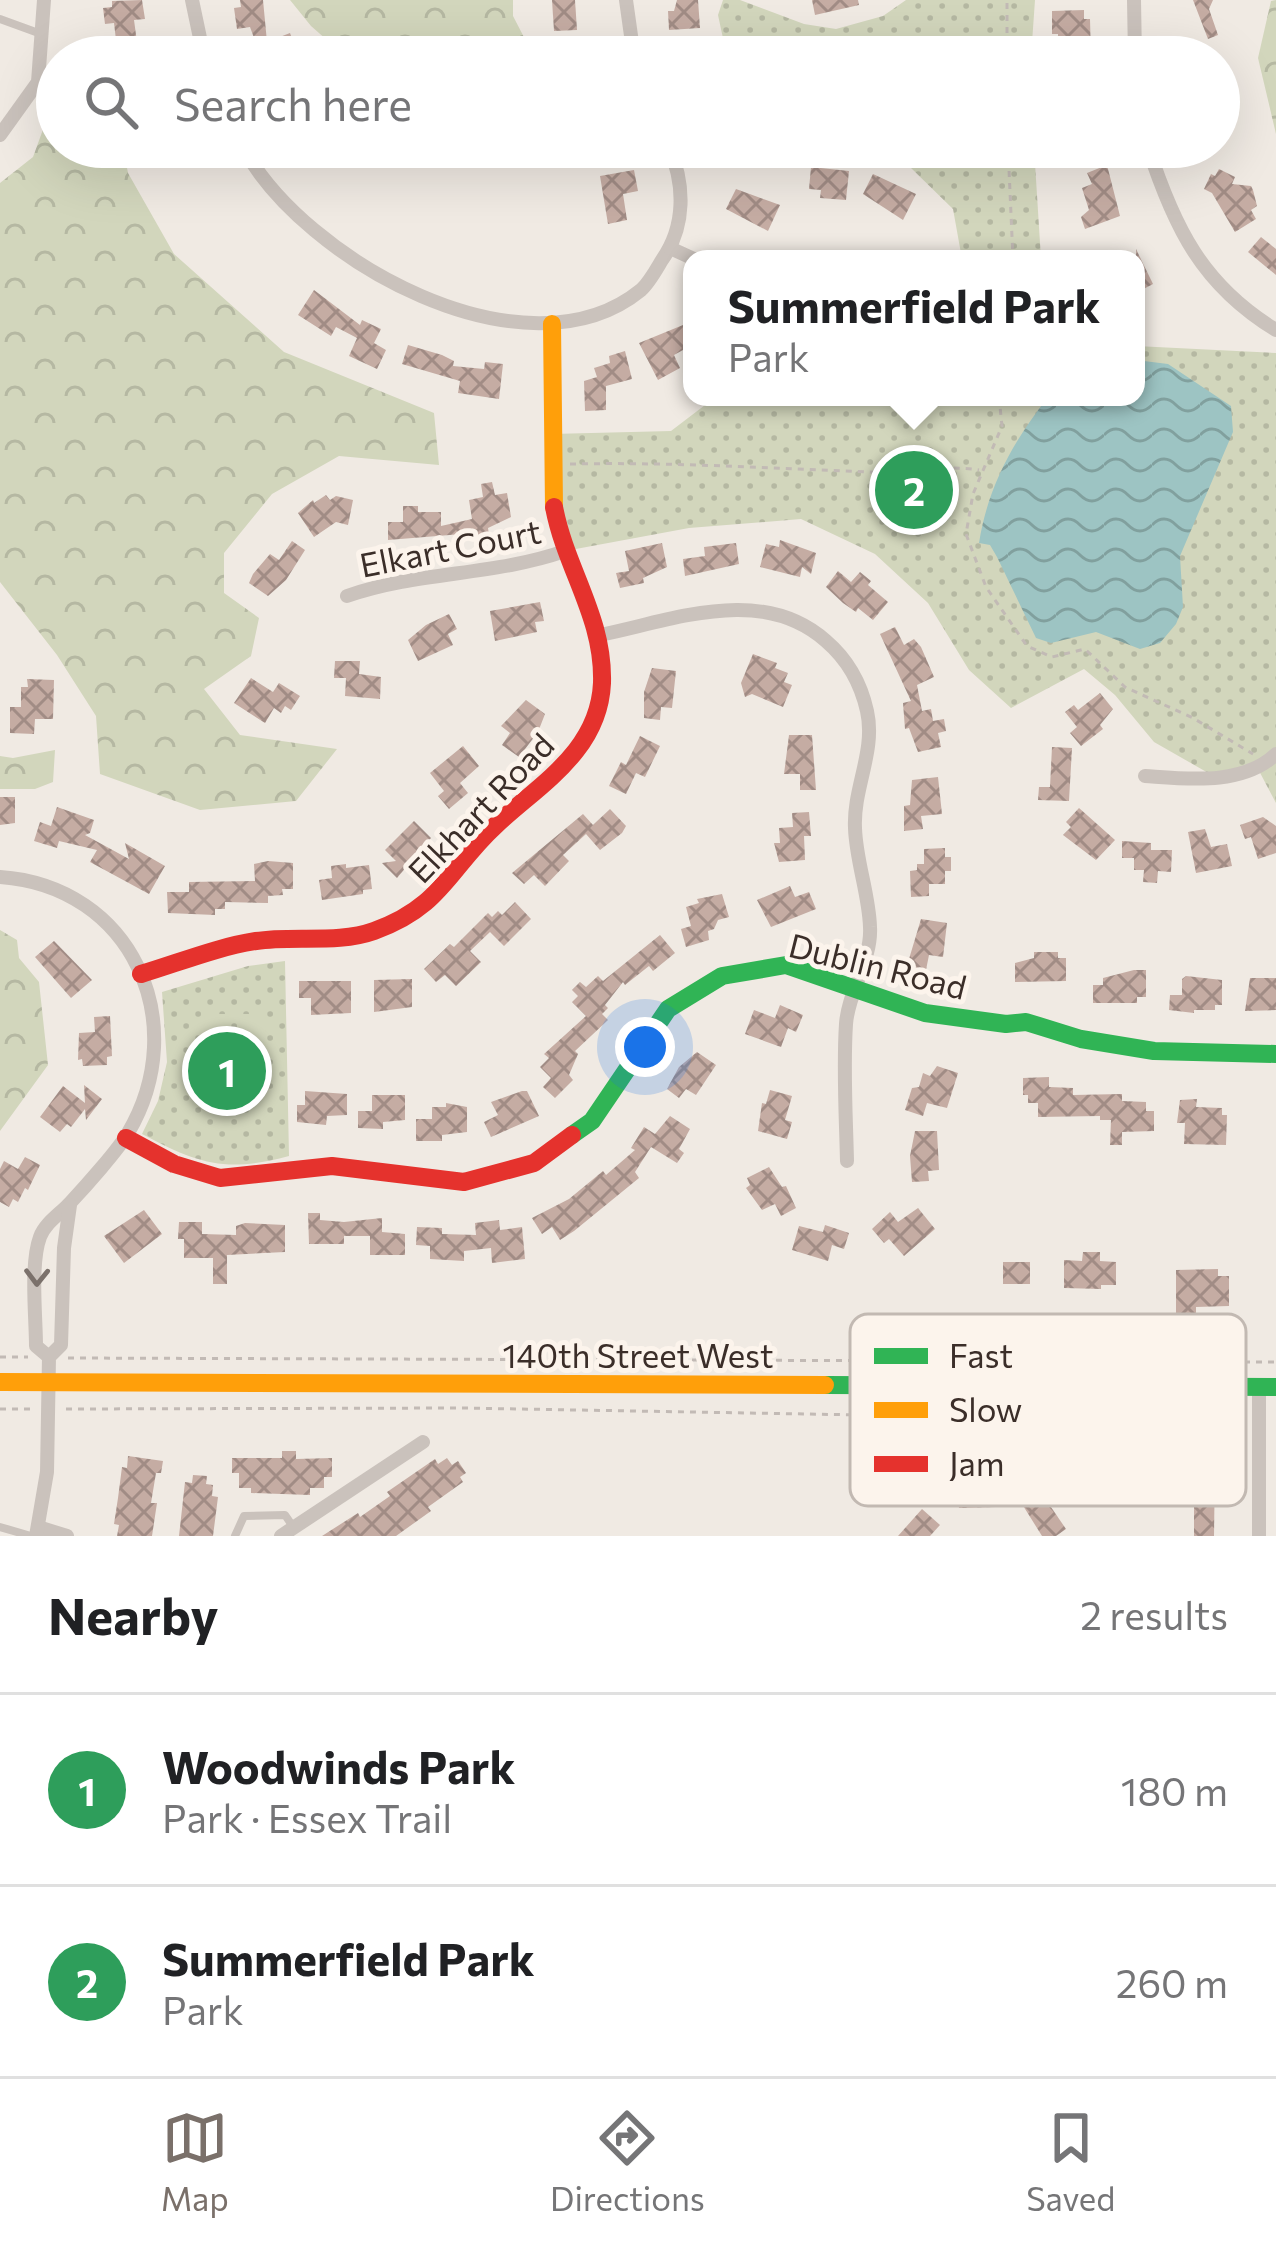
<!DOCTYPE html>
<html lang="en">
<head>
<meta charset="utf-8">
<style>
	body { margin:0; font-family:Commissioner,sans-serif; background:#f6f6f6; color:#202124 }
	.you { position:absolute; left:645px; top:1047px; width:42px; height:42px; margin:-30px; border:9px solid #fff; border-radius:50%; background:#1a73e8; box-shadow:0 0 0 18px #1a73e833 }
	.badge { display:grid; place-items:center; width:78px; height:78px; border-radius:50%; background:#7a706a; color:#fff; font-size:39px; font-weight:700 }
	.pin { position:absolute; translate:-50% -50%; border:6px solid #fff; box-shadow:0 3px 12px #0006 }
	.popup { position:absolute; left:683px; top:250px; width:462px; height:156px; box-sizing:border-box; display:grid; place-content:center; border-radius:24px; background:#fff; filter:drop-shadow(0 3px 9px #0005); font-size:39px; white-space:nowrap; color:#757577 }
	.popup b { font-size:45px; color:#202124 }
	.popup::after { content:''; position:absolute; left:50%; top:100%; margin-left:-24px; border:24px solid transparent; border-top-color:#fff }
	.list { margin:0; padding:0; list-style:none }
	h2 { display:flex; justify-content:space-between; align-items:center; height:156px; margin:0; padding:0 48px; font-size:51px }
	h2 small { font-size:39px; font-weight:400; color:#757577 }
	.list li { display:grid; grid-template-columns:78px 1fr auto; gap:36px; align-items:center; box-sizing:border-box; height:192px; padding:0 48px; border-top:3px solid #e0e0e0 }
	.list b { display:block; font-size:45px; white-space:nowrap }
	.list p { margin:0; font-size:39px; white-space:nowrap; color:#757577 }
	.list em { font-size:39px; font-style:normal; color:#757577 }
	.icon { flex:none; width:66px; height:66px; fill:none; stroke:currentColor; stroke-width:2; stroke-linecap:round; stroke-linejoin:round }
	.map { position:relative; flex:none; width:1276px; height:1536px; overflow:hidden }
	.search { position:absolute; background:#fff; box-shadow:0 12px 48px #0002; left:36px; right:36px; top:36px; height:132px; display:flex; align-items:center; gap:30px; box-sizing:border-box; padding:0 42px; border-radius:66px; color:#757577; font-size:45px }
	.sheet { height:540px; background:#fff }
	nav { display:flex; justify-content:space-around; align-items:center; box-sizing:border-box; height:168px; border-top:3px solid #e0e0e0; background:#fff; font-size:33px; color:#757577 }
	nav a { display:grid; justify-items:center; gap:6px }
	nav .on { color:#7a706a }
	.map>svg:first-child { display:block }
	.forest { fill:url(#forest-crowns) }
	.park { fill:url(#park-dots) }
	.pitch { fill:#d2d6bc }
	.water { fill:url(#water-waves) }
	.building { fill:url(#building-cross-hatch) }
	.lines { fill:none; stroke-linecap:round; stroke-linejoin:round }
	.path { stroke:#c2bab5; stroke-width:3; stroke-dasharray:6 6; stroke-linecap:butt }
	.lane { stroke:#cac2bc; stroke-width:8 }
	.street { stroke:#cac2bc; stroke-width:14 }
	.fast { stroke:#30b455; stroke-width:18 }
	.slow { stroke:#ff9f0a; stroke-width:18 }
	.jam { stroke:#e5322d; stroke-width:18 }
	.oneway { stroke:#7b716b }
	.labels { text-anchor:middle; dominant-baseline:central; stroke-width:10; stroke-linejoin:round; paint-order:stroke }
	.street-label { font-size:33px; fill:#3b2e29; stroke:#fcf4ec }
	.key { fill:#fcf4ec; stroke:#c2b9b2; stroke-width:3 }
	.key-label { font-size:33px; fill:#3b2e29 }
</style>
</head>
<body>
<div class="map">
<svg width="1276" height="1536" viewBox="0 0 1276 1536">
	<defs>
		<pattern id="forest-crowns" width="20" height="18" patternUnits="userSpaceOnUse" patternTransform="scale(3)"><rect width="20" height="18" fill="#d2d6bc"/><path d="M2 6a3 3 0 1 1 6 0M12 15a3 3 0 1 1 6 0" fill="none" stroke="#b5b8a2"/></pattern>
		<pattern id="park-dots" width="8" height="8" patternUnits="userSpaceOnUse" patternTransform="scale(3)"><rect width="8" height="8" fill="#d2d6bc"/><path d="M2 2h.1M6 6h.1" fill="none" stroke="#b5b8a2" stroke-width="1.8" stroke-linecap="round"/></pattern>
		<pattern id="water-waves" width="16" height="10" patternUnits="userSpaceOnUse" patternTransform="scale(3)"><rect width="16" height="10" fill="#9dc4c3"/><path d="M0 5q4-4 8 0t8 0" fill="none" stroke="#81a09e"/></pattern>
		<pattern id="building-cross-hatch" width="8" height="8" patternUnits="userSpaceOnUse" patternTransform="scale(3)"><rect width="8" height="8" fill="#c5aca3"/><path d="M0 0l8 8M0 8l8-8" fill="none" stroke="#a18c85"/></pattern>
	</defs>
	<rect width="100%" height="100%" fill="#f0eae3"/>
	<g class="forest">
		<path d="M290,0H513V16L527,43L498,57H358L336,48L311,26Z"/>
		<path d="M1276,0V134L1258,58L1271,1Z"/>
		<path d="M57,91V147H123L128,173L174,254L284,352L434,413L439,465L339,456L272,494L224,553V593L259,618L251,656L204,689L240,735L337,749L296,801L200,810L100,774L96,716L57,655L0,582V183L33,157Z"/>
		<path d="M55,750L53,782L35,789H0V756L13,758Z"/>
		<path d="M0,930L17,940L19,958L39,982L48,1065L0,1131Z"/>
	</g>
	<g class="park">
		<path d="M723,0H740L804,24L836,29L883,16L906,0H1035L1031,57H727L718,15Z"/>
		<path d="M762,147H1034L1041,259H962L953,209L910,167L784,155Z"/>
		<path d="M1136,346L1276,353V803L1257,767L1217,778L1154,742L1115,695L1084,669L1011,708L969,670L928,603L875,554L801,519L689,528L565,551L551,434L671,431L709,402L739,397H776L801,402L863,397H1136Z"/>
		<path d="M285,961L289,1156C225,1173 199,1164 142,1134L158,1101L167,1062L162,992L248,966Z"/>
	</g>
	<g class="pitch">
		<path d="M205,1014H231L230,1070L204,1069Z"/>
		<path d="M240,1014H266L265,1070L239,1069Z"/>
	</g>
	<path class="water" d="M1136,360L1168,364L1231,406L1233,432L1180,556L1183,607L1176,624L1160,643L1140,649L1096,632L1051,643L1036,638L997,557L990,545L979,543C988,486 1013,442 1048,397H1136Z"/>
	<g class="building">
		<path d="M142,0L145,19L134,20L139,57H118L114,23L105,24L103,8L112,7V1Z"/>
		<path d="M240,0H263L267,42L290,33L296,49L285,54L286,57H261L250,27L237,29L234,8L241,7Z"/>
		<path d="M552,0H575L577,30L554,31Z"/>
		<path d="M677,0H698L700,28L669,30L668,11H674Z"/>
		<path d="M812,0H858L859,5L815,15Z"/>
		<path d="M1193,0H1213L1209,9L1218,35L1208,39Z"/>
		<path d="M1084,10V19H1090L1091,57H1071V48H1058V34H1052V11Z"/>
		<path d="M717,147H747L752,162L722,167Z"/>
		<path d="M1107,165L1120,216L1085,229L1081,217L1089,210L1082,188L1092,184L1087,173Z"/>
		<path d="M811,167L849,171L846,200L820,198L821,190L809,189Z"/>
		<path d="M1219,169L1235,177L1232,184L1251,186L1253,190L1257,206L1251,210L1256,219L1235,232L1212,193L1204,189L1211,174L1215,176Z"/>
		<path d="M634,170L638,191L623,194L627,220L608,224L600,176Z"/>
		<path d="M873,174L916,194L903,220L863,194Z"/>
		<path d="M736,189L780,205L768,231L726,209Z"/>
		<path d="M1261,237L1276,249V275L1248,252Z"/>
		<path d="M1136,249L1153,284L1136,293Z"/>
		<path d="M314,290L360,325L362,320L381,329L374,343L386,350L377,369L349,356L357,338L336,327L331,336L298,315Z"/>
		<path d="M683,325L692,345L674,355L680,368L658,380L639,343Z"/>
		<path d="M408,345L442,355L454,361L453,366L484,369L485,362L503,364L499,399L458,393L460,381L402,364Z"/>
		<path d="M625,351L632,379L606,386V410L585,411L584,381L597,377L594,368L610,363L609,356Z"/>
		<path d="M492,482L495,495L507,493L511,517L488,528L489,535L463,540L462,534L388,540V522H403V506H418V512H441V526L472,519L469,500L483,497L481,484Z"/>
		<path d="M326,495L330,500L336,496L353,500L348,525L336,522L314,537L298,513L313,500L314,503Z"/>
		<path d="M780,540L816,553L811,574L802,567L800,577L760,567L766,544L779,547Z"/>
		<path d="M292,541L305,550L286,580L268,596L249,583L253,574L270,554L279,560Z"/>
		<path d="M662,543L667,567L643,578L644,583L620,588L616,573L629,571L625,551Z"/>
		<path d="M736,543L739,564L685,576L683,559L705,556L704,547Z"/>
		<path d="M838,571L851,582L860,572L871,581L868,585L888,602L873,620L858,608L856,612L843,603L826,587Z"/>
		<path d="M540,602L544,621L535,622L537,632L495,641L490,611Z"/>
		<path d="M449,614L457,629L448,634L453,645L418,661L408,640L426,625Z"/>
		<path d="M895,627L904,645L914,639L921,647L934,677L917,685L922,711L931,709L933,721L944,719L946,731L938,733L941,747L918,752L909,728L905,729L903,703L911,701L880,634Z"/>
		<path d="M753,654L777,663L775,668L788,673L784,682L792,685L783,707L752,694L745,697L741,683Z"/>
		<path d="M335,661H360L359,674L381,677L380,699L345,696L346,678H334Z"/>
		<path d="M652,668L676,671L672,708L661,707L660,720L644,718V692Z"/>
		<path d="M251,678L273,692L279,683L300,696L291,710L285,706L281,713L274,708L265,723L234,703Z"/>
		<path d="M27,679L54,680L53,719H35L34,734L10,733V707H21V687H28Z"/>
		<path d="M1100,693L1113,709L1100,725L1103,729L1081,746L1070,733L1077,727L1065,712L1074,705L1078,710Z"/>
		<path d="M526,700L545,714L538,732L519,757L502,745L510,733L501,726Z"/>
		<path d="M789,735H812L816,790H800V774H784Z"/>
		<path d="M640,736L660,746L645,777L636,773L626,794L609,786L621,762L626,765Z"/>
		<path d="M463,746L479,766L460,783L468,793L449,809L438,796L444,791L430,773Z"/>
		<path d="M1052,747L1072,748L1069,801L1038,800L1039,787H1050Z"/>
		<path d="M938,777L942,814L921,816L923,829L904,831V806L910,805L912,780Z"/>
		<path d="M0,797H15V823L0,825Z"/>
		<path d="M57,807L94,820L90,833L85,835L129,859L125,843L165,866L149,894L90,862L97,850L59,841L57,848L34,841L40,822L51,826Z"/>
		<path d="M1079,808L1115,840L1096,860L1063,835L1071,827L1066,822Z"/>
		<path d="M610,809L626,826L622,833L600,850L586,834L563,855L569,861L545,886L534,875L524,884L512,873L583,814L593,825Z"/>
		<path d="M809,812L811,836H804L805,860L779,862L774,843H780L779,828L793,827L792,813Z"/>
		<path d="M1263,817L1276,826V853L1258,859L1251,837L1245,839L1240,825Z"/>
		<path d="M414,821L431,838L397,878L382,863L396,861L385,850Z"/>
		<path d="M1205,829L1211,847L1227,844L1232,866L1196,873L1188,832Z"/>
		<path d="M1122,841L1151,843V850H1172L1171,872L1158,871L1157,883L1143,882L1144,870H1134V858H1122Z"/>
		<path d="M945,848V857H951V871H945V884H929V896L911,897L910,871L917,870V864H924V849Z"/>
		<path d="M268,861L293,863V889H282L283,895L268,896V903L225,902V909H215V915L168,913L167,892H189V882L255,881L254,864Z"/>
		<path d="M346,864V868L369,865L372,889L363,890V894L322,900L319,880L332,878L331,866Z"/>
		<path d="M790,886L795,897L809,892L816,909L771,927L757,900Z"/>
		<path d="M722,894L729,917L718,920L714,929L708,931L709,940L686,947L681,929L691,926L686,907L699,903L697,899Z"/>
		<path d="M515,902L531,919L504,946L490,932L470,951L481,962L456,986L445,975L436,982L424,969L450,944L454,947L488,913L492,917L498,911L502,915Z"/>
		<path d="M921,919L947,923L943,957L929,955L926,970L910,968L909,959Z"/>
		<path d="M660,935L675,953L653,971L649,966L625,985L623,982L605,1005L608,1008L602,1014L608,1020L575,1051L578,1054L569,1075L573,1080L555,1098L543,1087L551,1078L540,1067L549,1058L544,1054L586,1016L572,1002L578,996L572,990L580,982L586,987L598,976L603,981Z"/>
		<path d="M54,941L92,980L71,998L35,957Z"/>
		<path d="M1034,952H1058V958H1066V981L1015,982V963L1034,958Z"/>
		<path d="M1134,970H1146V997H1137V1003H1093V985H1103V978Z"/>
		<path d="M1186,976L1222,980V1005H1215V1010H1194V1013L1169,1010L1170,995H1182V979Z"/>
		<path d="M1250,978H1276V1010L1245,1011Z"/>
		<path d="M412,979V1007L374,1012V980Z"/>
		<path d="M299,981H351V1013L311,1015V998H299Z"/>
		<path d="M780,1005L803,1015L796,1032L788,1028L781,1047L745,1034L754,1010L775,1018Z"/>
		<path d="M110,1016L112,1056L107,1057V1065L83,1066L82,1059L78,1060L79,1033L95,1032L94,1017Z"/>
		<path d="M697,1052L716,1065L696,1095L686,1089L679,1098L667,1089L679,1067Z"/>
		<path d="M937,1066L958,1073L947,1108L927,1103L923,1116L905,1110L912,1088L919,1087L923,1073L930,1076Z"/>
		<path d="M1049,1077V1087L1073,1088V1095L1122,1094V1101L1146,1102V1111H1154V1131L1122,1132V1145H1110L1111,1120H1100V1116L1038,1117V1103H1028V1095H1023V1078Z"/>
		<path d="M84,1085L102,1099L86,1120L85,1109L71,1127L67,1124L60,1132L40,1117L63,1086L85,1103Z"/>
		<path d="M770,1090L792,1096L785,1120L792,1122L787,1139L758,1131L762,1103L766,1104Z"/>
		<path d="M305,1091L347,1094V1115L327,1116L326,1125L297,1122V1105H305Z"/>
		<path d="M522,1091H527L539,1116L491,1137L484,1122L498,1115L491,1102Z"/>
		<path d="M372,1095H405V1120L383,1122V1129L358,1128V1111H372Z"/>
		<path d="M1197,1099L1196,1107L1222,1108V1115H1227L1226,1145L1184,1144L1185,1123H1177L1180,1100Z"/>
		<path d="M446,1103L467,1107V1132L442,1135V1141H416V1119H432V1107H446Z"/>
		<path d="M670,1116L690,1129L679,1149L684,1153L677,1163L651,1147L635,1172L639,1178L574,1231L560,1240L552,1227L542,1234L532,1218L569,1199L603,1171L606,1175L635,1150L631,1148L644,1127L655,1134Z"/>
		<path d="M915,1131H937L939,1170L928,1171L929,1181L912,1182L910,1156Z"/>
		<path d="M25,1157L40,1165L28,1190L25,1188L18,1202L13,1199L9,1207L0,1202V1169L4,1161L18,1169Z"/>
		<path d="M769,1167L782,1187L786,1186L796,1208L781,1216L775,1204L762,1210L746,1188L750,1185L747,1178Z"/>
		<path d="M918,1208L935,1229L904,1256L889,1239L884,1243L872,1229L890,1212L898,1222Z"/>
		<path d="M144,1210L162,1234L124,1263L104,1236Z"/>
		<path d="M308,1213H320V1220L344,1222L382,1218V1232L405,1234V1255H370V1236H344V1244H309Z"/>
		<path d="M499,1220L500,1230L522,1227L525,1259L492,1263L491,1248L464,1251V1261L430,1259V1246L416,1245L417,1227L442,1228V1234L476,1235L475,1223Z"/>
		<path d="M179,1222H202V1234L236,1235V1226L245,1223L285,1225V1252L227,1255V1284H213V1258H184V1239H178Z"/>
		<path d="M825,1225L849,1233L844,1249L832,1245L828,1261L792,1250L799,1226L823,1232Z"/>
		<path d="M1083,1252H1100V1261L1116,1262V1285H1101V1289L1064,1288V1260L1082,1261Z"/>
		<rect x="1003" y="1262" width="27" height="22"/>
		<path d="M1218,1269V1276H1229V1306L1196,1307V1316H1176V1270Z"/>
		<path d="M282,1451H296V1459L332,1458V1477H324V1488H310V1495L251,1493V1488H239V1473H232V1458H282Z"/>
		<path d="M128,1456L163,1461L161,1473H156L151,1503H157L152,1536H117L119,1525L114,1524L118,1498L122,1467L127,1468Z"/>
		<path d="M447,1458L452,1465L458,1461L466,1473L460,1477L463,1482L428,1507L431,1511L396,1536H322L358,1513L360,1517L390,1496L387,1492L435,1459L438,1464Z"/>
		<path d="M1194,1464H1215L1214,1536H1194Z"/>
		<path d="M193,1475L207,1476L206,1484L213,1485L212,1496L218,1497L213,1536H179L185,1482L192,1483Z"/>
		<path d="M992,1478L996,1507L959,1508L956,1490L973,1487L972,1481Z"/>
		<path d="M1040,1491L1066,1529L1056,1536H1042L1022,1504Z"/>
		<path d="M922,1509L940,1525L930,1536H898Z"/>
	</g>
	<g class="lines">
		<g class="path">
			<path d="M1007,57V0"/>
			<path d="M1008,147L1013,259"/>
			<path d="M999,397L1002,426L973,494L966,534L986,587L1027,646L1052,657L1085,649L1125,687L1193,718L1253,754"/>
			<path d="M570,464C669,462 768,468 868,472C904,474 944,464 979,470"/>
			<path d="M0,1357H28"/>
			<path d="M68,1358L1276,1362"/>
			<path d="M0,1409H32"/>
			<path d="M66,1409L462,1408L863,1415L1244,1410"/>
		</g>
		<g class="lane">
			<path d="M0,19L44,35"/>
			<path d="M0,1527L31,1536"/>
			<path d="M235,1536L244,1516L285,1515L294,1528"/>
		</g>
		<g class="street">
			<path d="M192,0L204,57"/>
			<path d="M626,0L634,57"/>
			<path d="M1134,0L1135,57"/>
			<path d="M0,135L38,82L44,0"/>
			<path d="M243,147C303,260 526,384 641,290C649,283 656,270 662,260C686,226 685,184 669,147"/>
			<path d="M1148,147C1174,227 1202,285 1276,330"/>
			<path d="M670,248L694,259"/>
			<path d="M347,596C419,571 493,576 565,551"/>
			<path d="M600,635C674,620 762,584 826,641C847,659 861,684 867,711C876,751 853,788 855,828C856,861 869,894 870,927C872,960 848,992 846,1024C843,1069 846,1116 847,1161"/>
			<path d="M1145,776C1188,779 1242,786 1276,754"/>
			<path d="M0,877C132,886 193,1023 128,1133C118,1150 85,1187 70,1203C60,1214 45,1223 40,1237C30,1264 36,1317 36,1346L49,1357"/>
			<path d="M38,1527L67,1536"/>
			<path d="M36,1536L47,1472L49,1357L61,1345L64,1248L70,1205"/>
			<path d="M281,1536L423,1442"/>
			<path d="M1259,1536V1386"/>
		</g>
		<g class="fast">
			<path d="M572,1135L592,1121L668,1009L722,976L786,965L925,1013L1006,1024L1026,1022L1081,1039L1154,1051L1276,1054"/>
			<path d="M825,1385L1276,1387"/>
		</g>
		<g class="slow">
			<path d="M552,324L554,507"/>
			<path d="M0,1382L825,1385"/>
		</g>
		<g class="jam">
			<path d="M141,974C178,963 217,947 256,941C293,935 338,944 374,931C442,907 449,868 496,825C540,784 599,751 602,683C604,617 566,570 554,507"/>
			<path d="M126,1138L174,1164L220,1178L332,1166L464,1182L534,1163L572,1135"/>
		</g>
	</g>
	<defs><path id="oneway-chevron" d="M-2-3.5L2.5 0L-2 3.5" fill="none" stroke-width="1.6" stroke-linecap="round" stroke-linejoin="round" transform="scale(3)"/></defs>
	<use class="oneway" href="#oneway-chevron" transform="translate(37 1277) rotate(91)"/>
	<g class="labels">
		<g class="street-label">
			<text transform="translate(450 547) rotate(-11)">Elkart Court</text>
			<text transform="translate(480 807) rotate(-46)">Elkhart Road</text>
			<text transform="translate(878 965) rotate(14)">Dublin Road</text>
			<text x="638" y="1354">140th Street West</text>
		</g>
	</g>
	<rect x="850" y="1314" width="396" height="192" rx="18" class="key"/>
	<rect x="874" y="1348" width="54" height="16" fill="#30b455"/>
	<rect x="874" y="1402" width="54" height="16" fill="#ff9f0a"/>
	<rect x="874" y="1456" width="54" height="16" fill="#e5322d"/>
	<g class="key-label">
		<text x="949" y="1368">Fast</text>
		<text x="949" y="1422">Slow</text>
		<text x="949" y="1476">Jam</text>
	</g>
</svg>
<div class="you"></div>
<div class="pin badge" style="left:227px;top:1071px;background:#2e9e5b">1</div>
<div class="pin badge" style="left:914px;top:490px;background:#2e9e5b">2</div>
<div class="popup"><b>Summerfield Park</b>Park</div>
<div class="search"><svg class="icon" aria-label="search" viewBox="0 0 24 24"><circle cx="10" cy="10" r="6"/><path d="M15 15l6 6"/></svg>Search here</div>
</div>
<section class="sheet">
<h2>Nearby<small>2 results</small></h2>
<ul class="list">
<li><span class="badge" style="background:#2e9e5b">1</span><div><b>Woodwinds Park</b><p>Park · Essex Trail</p></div><em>180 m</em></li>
<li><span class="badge" style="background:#2e9e5b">2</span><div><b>Summerfield Park</b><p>Park</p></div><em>260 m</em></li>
</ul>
</section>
<nav>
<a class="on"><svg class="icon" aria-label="map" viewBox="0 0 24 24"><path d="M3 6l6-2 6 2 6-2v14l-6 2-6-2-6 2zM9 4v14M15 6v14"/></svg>Map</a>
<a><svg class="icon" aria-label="directions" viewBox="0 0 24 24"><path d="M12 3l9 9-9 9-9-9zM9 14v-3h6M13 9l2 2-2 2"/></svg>Directions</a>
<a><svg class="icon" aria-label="saved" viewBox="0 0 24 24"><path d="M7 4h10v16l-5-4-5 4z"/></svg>Saved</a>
</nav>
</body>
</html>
